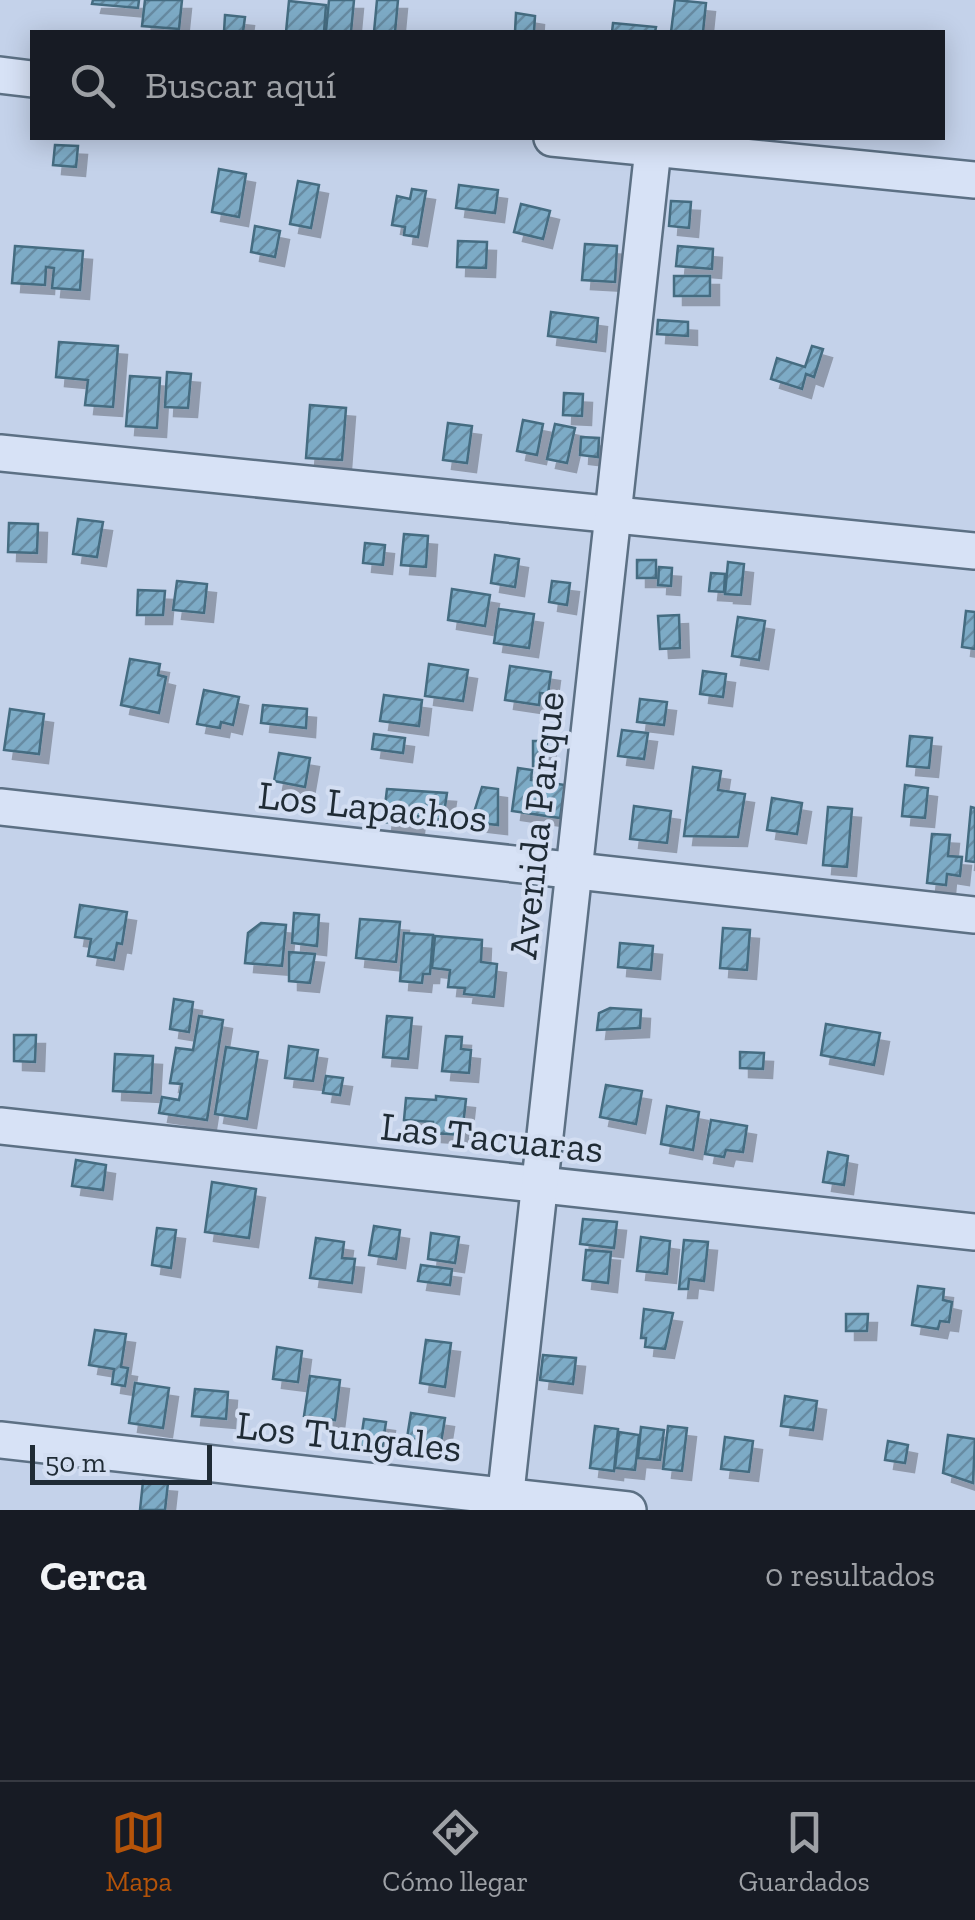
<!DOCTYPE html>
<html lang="es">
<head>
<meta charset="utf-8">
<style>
	body { margin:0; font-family:"Zilla Slab",serif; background:#20242c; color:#f1f3f6 }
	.scale { position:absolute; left:30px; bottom:25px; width:182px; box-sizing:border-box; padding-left:10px; border:5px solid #1f2b35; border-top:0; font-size:28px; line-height:35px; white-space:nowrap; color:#1f2b35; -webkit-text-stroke:8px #d3def2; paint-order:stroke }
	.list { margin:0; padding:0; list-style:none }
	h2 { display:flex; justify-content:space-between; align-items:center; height:130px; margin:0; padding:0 40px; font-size:42px }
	h2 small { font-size:32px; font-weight:400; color:#9ea1a6 }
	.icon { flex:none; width:55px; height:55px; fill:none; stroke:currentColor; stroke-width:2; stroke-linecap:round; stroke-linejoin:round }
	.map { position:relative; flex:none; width:975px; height:1510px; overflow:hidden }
	.search { position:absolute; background:#171b24; box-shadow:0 5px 25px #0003; left:30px; right:30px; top:30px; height:110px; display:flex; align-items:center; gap:25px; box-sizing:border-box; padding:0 35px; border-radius:0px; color:#9ea1a6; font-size:38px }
	.sheet { height:270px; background:#171b24 }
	nav { display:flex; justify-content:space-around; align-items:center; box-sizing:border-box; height:140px; border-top:2px solid #363941; background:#171b24; font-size:28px; color:#9ea1a6 }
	nav a { display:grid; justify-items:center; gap:5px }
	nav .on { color:#b45309 }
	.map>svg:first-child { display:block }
	.building { fill:url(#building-hatch); stroke:#446c81; stroke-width:2.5; filter:url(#shadow) }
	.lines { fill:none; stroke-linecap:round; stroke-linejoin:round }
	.minor-casing { stroke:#5c7084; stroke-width:40 }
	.minor { stroke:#d7e2f6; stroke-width:35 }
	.labels { text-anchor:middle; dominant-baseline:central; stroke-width:8; stroke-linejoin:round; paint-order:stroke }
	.street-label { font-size:40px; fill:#1f2b35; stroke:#d3def2 }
</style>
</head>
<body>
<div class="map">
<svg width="975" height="1510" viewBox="0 0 975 1510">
	<defs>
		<pattern id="building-hatch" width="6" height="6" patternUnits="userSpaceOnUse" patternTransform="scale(2.5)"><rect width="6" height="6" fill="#7dabc6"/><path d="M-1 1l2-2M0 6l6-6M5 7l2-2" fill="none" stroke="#668ba2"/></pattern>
		<filter id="shadow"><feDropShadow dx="9" dy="9" stdDeviation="0" flood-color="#0004"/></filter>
	</defs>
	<rect width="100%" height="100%" fill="#c4d2ea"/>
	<g class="building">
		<path d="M93,0H139L138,8L92,4Z"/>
		<path d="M145,0H182L179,29L142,26Z"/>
		<path d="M329,0H354L351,32L326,31Z"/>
		<path d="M377,0H398L395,32H374Z"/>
		<path d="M675,0L706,3L703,32H671Z"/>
		<path d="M289,1L326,5L324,32H286Z"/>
		<path d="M516,13L535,16L534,32H515Z"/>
		<path d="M225,15L245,17L243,32H224Z"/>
		<path d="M613,23L656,27L655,32H612Z"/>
		<path d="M55,145L78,146L76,167L53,165Z"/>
		<path d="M219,169L246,174L239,217L212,212Z"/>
		<path d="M298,181L319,185L311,228L290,224Z"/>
		<path d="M459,185L498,190L495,213L456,208Z"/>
		<path d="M412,189L426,191L418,237L404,235L405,227L392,225L397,196L410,199Z"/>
		<path d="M671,201L691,202L689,228L669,226Z"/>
		<path d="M521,204L550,211L543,239L514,232Z"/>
		<path d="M255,226L280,231L275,257L251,252Z"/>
		<path d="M458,241L487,242L486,268L457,267Z"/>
		<path d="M585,244L617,246L615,282L582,280Z"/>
		<path d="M15,246L83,251L80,290L52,288L54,268L46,267L45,285L12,283Z"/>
		<path d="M678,246L713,249L712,269L676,266Z"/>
		<rect x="674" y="276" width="36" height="20"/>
		<path d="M551,312L598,318L596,342L548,336Z"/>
		<path d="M658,320L688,322V336L657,334Z"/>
		<path d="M59,342L118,346L113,407L85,405L88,380L56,377Z"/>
		<path d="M812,346L823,349L814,377L806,374L802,389L771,379L777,358L805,367Z"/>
		<path d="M167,372L191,374L188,408L165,407Z"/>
		<path d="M130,376L160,378L157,428L126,426Z"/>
		<path d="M564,393L583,394L582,416L563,415Z"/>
		<path d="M310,405L346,408L342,460L306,458Z"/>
		<path d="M523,420L543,424L537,455L517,451Z"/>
		<path d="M448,423L472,426L467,463L443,460Z"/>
		<path d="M555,424L575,428L567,463L547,459Z"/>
		<path d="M581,437L599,438L598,457L580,455Z"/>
		<path d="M78,519L103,522L97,557L73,554Z"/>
		<path d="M9,523L38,524L37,553L8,552Z"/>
		<path d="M404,534L428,536L426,567L401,565Z"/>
		<path d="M365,543L385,545L383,565L363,563Z"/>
		<path d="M495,555L519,559L515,587L491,583Z"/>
		<rect x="637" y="560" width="19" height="18"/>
		<path d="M728,562L744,564L741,595L725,594Z"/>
		<path d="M659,567L672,568L671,586L658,585Z"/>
		<path d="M711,573L725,574L724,592L709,591Z"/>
		<path d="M177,581L207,584L204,613L173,610Z"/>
		<path d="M552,581L570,583L567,605L549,602Z"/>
		<path d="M452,589L490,595L485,626L448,620Z"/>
		<path d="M138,590L165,591L163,615H137Z"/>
		<path d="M499,609L534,614L529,648L494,643Z"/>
		<path d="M966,611L975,612V649L962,647Z"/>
		<path d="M679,615L680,648L660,649L658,616Z"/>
		<path d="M738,617L765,621L759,660L732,656Z"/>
		<path d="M130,659L160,664L158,675L166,677L159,713L121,705Z"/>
		<path d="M429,664L468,670L463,701L425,696Z"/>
		<path d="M510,666L551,672L548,694L540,693L539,705L505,700Z"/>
		<path d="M703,671L726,674L723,697L700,694Z"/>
		<path d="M204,690L239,697L233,725L221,722L220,728L197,724Z"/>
		<path d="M384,695L422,700L419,726L380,721Z"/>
		<path d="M640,699L667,702L664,725L637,722Z"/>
		<path d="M263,705L307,709L306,728L261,723Z"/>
		<path d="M10,709L44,714L39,754L4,750Z"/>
		<path d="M622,730L648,733L644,759L618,756Z"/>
		<path d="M374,734L405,738L403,753L372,749Z"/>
		<path d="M910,736L932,738L929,768L907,766Z"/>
		<path d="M533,741H547L546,766H533Z"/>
		<path d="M279,753L310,758L305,787L274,781Z"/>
		<path d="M693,767L721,771L718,790L745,794L738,837L684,836Z"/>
		<path d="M518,768L532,770L531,780L565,785L560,818L512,811Z"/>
		<path d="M905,785L928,788L925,818L902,816Z"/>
		<path d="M482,787L498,789V825L471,822Z"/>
		<path d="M387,789L447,793L443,820L416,816L415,824L383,822Z"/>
		<path d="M772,798L802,803L797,834L767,830Z"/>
		<path d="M634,806L671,811L667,843L630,839Z"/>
		<path d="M828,807L852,809L847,867L823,865Z"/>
		<path d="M971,807L975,808V862L966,861Z"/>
		<path d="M932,834L950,835L948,856L962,857L960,876L947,874L946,885L927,883Z"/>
		<path d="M80,905L127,912L122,944L117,943L114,960L88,956L91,939L75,937Z"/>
		<path d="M294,913L319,915L317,946L292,943Z"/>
		<path d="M360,919L400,922L396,962L356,958Z"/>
		<path d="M261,923L286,925L282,966L245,963L248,933Z"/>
		<path d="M723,928L750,930L747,970L720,968Z"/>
		<path d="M404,933L433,935L430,974H423L422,983L400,981Z"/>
		<path d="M435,936L482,940L481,962L497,964L494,997L464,994L465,988L448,987L450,970L432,968Z"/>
		<path d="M620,943L653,946L651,970L618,967Z"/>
		<path d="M289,952L315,954L310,983L289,981Z"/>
		<path d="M174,999L193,1002L189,1032L170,1029Z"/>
		<path d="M610,1008L641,1010L640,1028L597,1030L599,1013Z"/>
		<path d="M199,1016L223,1020L207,1120L159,1113L162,1097L179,1100L182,1084L170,1083L176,1048L193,1050Z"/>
		<path d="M387,1016L412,1018L408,1059L383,1057Z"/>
		<path d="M826,1024L880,1033L874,1065L821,1055Z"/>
		<path d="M14,1035H36L35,1062L14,1061Z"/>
		<path d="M446,1036L462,1037L461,1049L471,1050L469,1073L442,1071Z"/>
		<path d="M289,1046L318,1050L313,1081L285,1078Z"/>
		<path d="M226,1047L258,1052L247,1119L215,1114Z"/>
		<path d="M740,1052L764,1053L763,1069L740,1068Z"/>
		<path d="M115,1054L153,1056L151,1093L113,1091Z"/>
		<path d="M326,1076L343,1078L340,1095L323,1093Z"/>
		<path d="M606,1085L642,1091L636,1124L600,1117Z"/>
		<path d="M436,1096L466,1099L462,1135L433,1133V1122L404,1120L406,1098L436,1100Z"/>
		<path d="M667,1106L699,1112L693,1150L661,1144Z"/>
		<path d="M711,1120L747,1126L743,1152L726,1150L724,1157L705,1154Z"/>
		<path d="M828,1152L848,1156L844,1185L823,1182Z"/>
		<path d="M76,1160L106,1165L103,1190L72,1186Z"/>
		<path d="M212,1182L256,1189L249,1238L205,1232Z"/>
		<path d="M583,1219L617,1222L614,1248L580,1244Z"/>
		<path d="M374,1226L400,1230L396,1259L369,1255Z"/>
		<path d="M157,1228L176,1230L171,1268L152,1265Z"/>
		<path d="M431,1233L459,1237L455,1263L428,1259Z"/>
		<path d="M641,1237L670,1241L667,1274L637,1271Z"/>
		<path d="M316,1238L344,1242L342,1258L355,1259L352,1283L310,1278Z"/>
		<path d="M684,1240L708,1242L704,1281L689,1279L688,1289H679Z"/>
		<path d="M586,1250L611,1252L608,1283L583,1280Z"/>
		<path d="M421,1265L452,1269L450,1285L418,1281Z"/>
		<path d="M918,1286L944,1289L943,1300L952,1302L949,1322L940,1321L938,1329L912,1325Z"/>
		<path d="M644,1309L673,1313L665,1349L645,1347L646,1338H641Z"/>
		<path d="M846,1314H868L867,1331H846Z"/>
		<path d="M95,1330L126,1334L121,1367L128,1368L125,1386L112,1384L114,1369L89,1365Z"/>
		<path d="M426,1340L451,1343L445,1387L420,1383Z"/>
		<path d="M277,1347L302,1351L298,1382L273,1379Z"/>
		<path d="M543,1355L576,1358L573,1384L540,1380Z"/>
		<path d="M310,1376L340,1380L335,1420L304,1416Z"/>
		<path d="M135,1383L169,1388L163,1428L129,1423Z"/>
		<path d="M195,1389L228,1392L226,1419L192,1416Z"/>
		<path d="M785,1396L817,1401L813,1430L781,1426Z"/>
		<path d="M411,1413L445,1418L441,1443L407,1438Z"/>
		<path d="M364,1419L386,1422L382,1449L360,1446Z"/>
		<path d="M595,1426L618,1429L614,1471L590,1468Z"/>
		<path d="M668,1426L687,1428L682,1471L663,1469Z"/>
		<path d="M641,1427L664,1430L660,1460L638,1458Z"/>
		<path d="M619,1432L639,1435L635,1470L615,1468Z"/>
		<path d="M948,1435L975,1439L973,1483L943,1473Z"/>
		<path d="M725,1437L753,1441L749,1472L721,1469Z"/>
		<path d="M888,1441L908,1445L905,1463L885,1460Z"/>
		<path d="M143,1481L168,1483L165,1510H140Z"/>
	</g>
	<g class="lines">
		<g class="minor-casing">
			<g id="minor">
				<path d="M0,75L32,79"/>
				<path d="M552,138L975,180"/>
				<path d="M0,453L975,551"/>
				<path d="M0,807L975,915"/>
				<path d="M0,1126L975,1232"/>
				<path d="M0,1440L628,1510"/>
				<path d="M504,1510L653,149"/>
			</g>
		</g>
		<use href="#minor" class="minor"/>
	</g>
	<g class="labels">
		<g class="street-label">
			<text transform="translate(373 806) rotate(6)">Los Lapachos</text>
			<text transform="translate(536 825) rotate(-84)">Avenida Parque</text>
			<text transform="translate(492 1137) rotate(6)">Las Tacuaras</text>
			<text transform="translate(349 1436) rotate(6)">Los Tungales</text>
		</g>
	</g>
</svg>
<div class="scale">50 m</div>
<div class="search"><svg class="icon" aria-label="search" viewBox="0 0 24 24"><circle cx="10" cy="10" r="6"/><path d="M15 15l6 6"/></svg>Buscar aquí</div>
</div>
<section class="sheet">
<h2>Cerca<small>0 resultados</small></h2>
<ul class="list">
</ul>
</section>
<nav>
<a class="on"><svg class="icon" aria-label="map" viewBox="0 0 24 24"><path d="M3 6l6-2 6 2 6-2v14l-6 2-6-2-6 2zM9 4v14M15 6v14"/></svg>Mapa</a>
<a><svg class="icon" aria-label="directions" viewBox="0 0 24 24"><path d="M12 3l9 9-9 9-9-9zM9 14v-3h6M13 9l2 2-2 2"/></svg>Cómo llegar</a>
<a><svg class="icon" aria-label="saved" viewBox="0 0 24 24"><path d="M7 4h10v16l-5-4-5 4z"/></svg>Guardados</a>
</nav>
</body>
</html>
